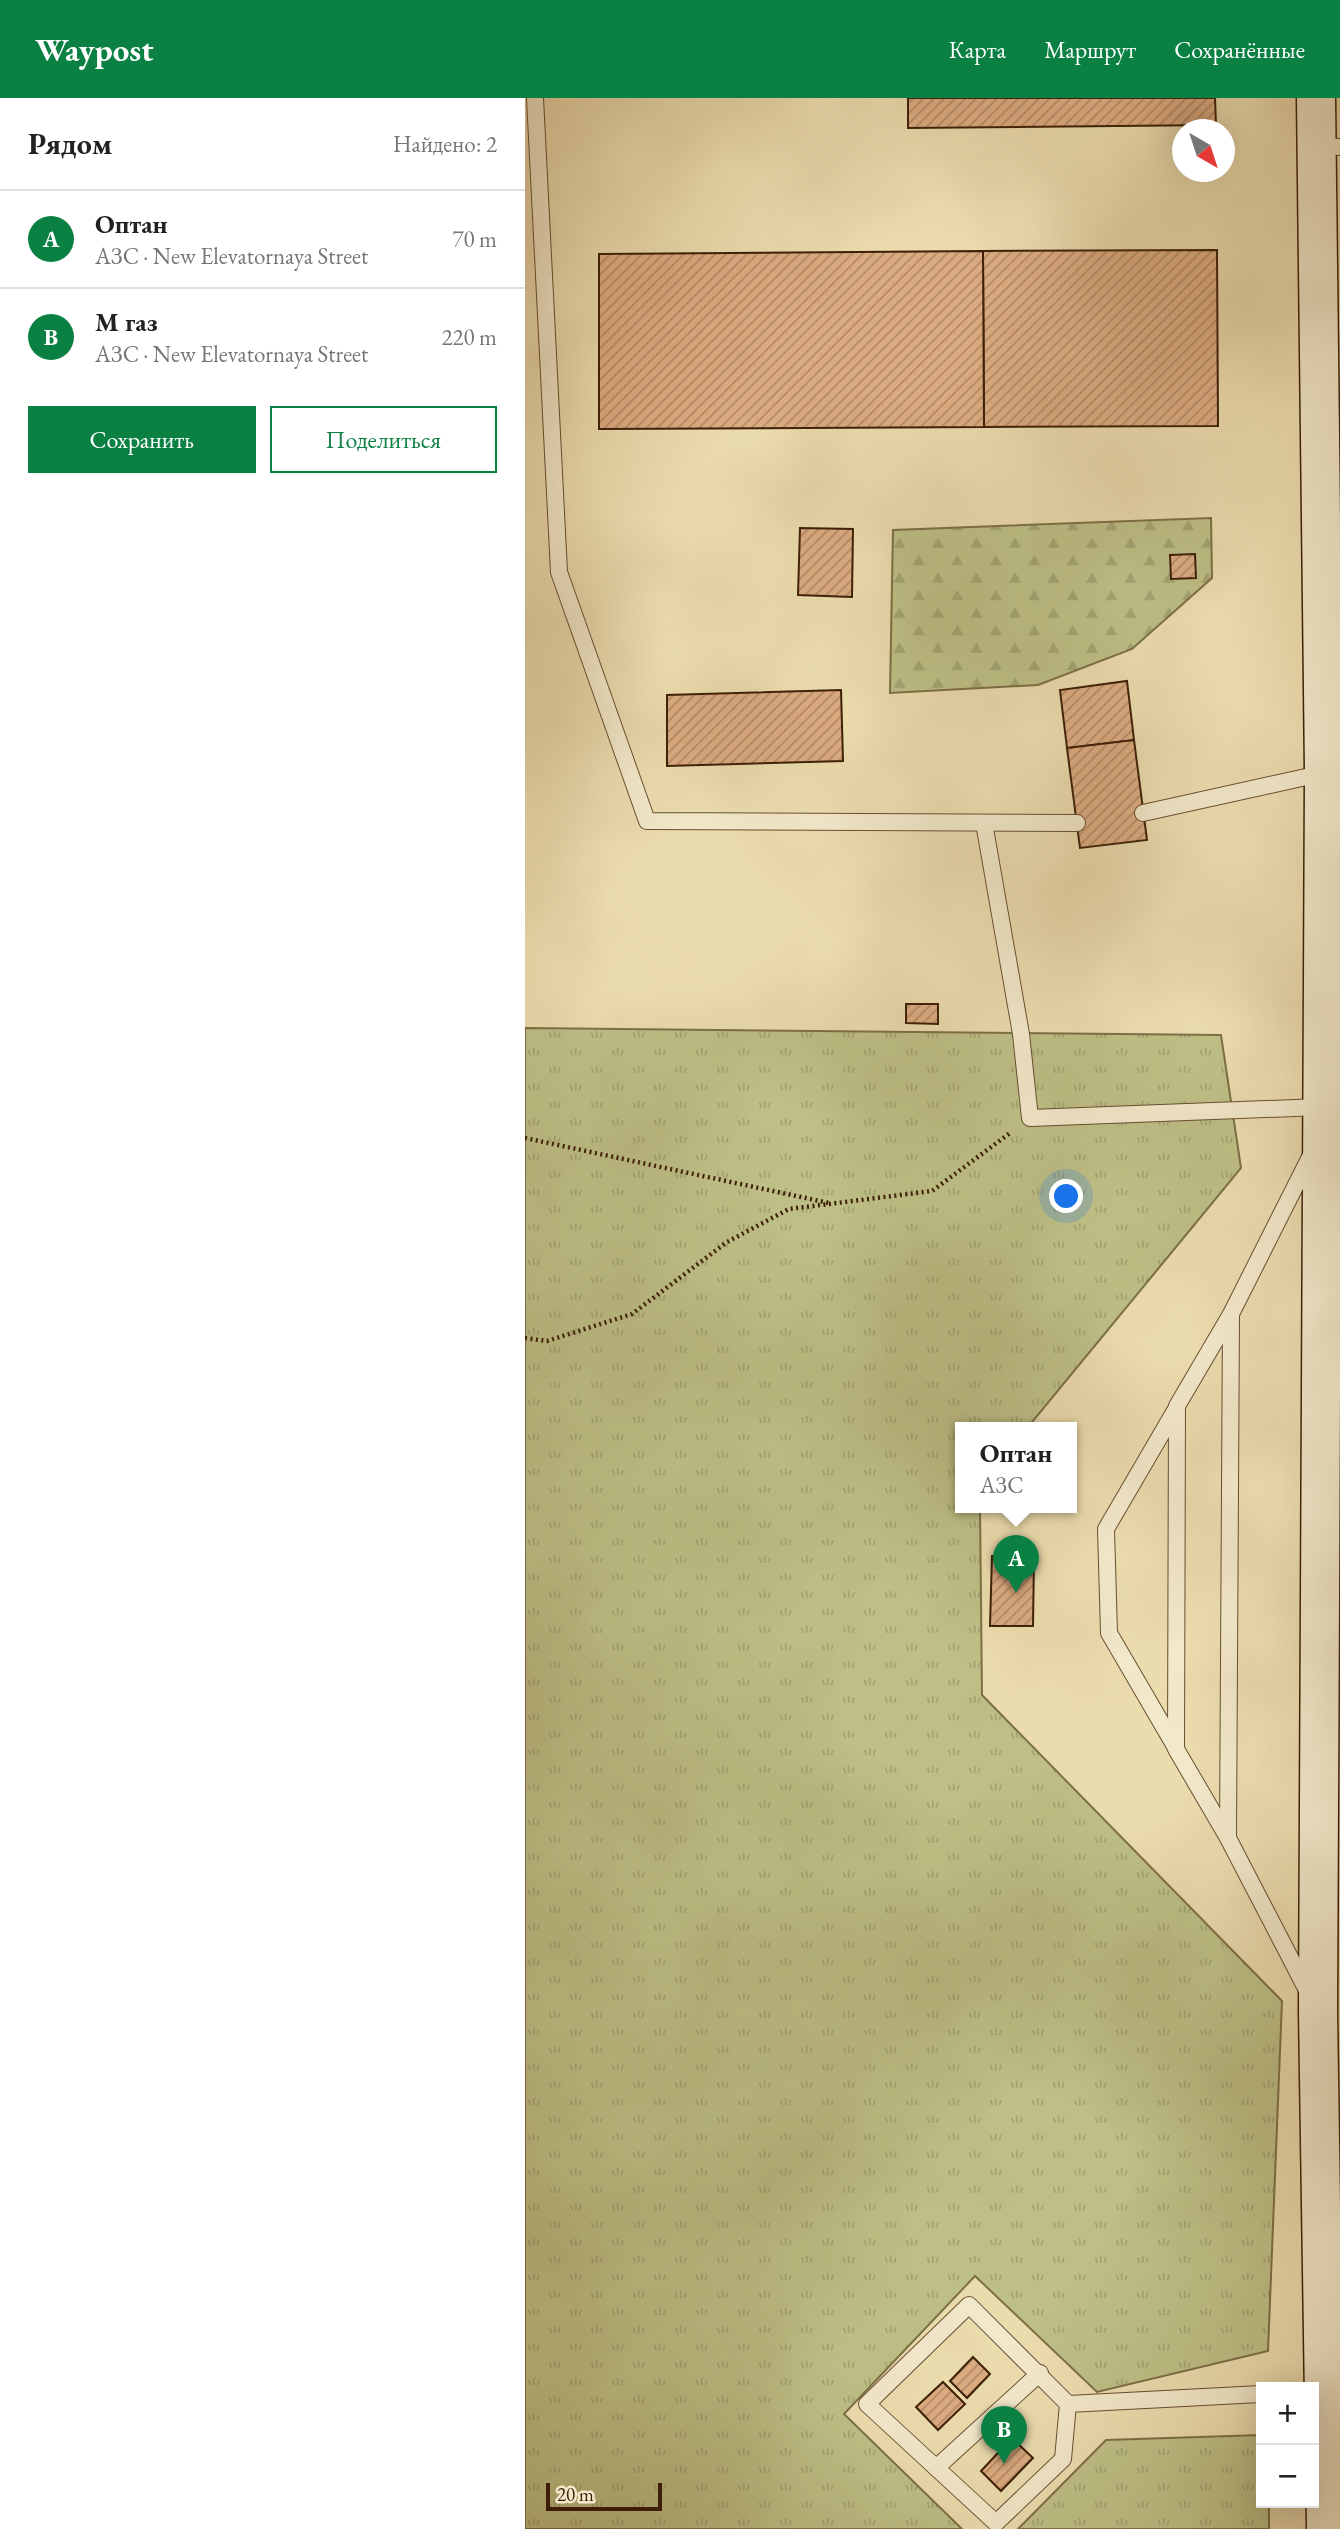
<!DOCTYPE html>
<html lang="ru">
<head>
<meta charset="utf-8">
<style>
	body { margin:0; font-family:"EB Garamond",serif; background:#f2f2f2; color:#202124 }
	.controls { position:absolute; right:21px; bottom:21px; display:grid; overflow:hidden; border-radius:0px; box-shadow:0 7px 28px #0002 }
	.controls button { width:63px; height:63px; display:grid; place-items:center; padding:0; border:0; border-bottom:2px solid #e0e0e0; background:#fff; color:#202124; font:35px sans-serif }
	.compass { position:absolute; left:647px; top:21px; width:63px; height:63px; border-radius:50%; background:#fff; box-shadow:0 7px 28px #0002; rotate:141deg }
	.scale { position:absolute; left:21px; bottom:18px; width:116px; box-sizing:border-box; padding-left:7px; border:4px solid #3d1f07; border-top:0; font-size:19px; line-height:24px; white-space:nowrap; color:#3d1f07; -webkit-text-stroke:5px #f2e8ca; paint-order:stroke }
	.you { position:absolute; left:542px; top:1099px; width:24px; height:24px; margin:-18px; border:5px solid #fff; border-radius:50%; background:#1a73e8; box-shadow:0 0 0 10px #1a73e833 }
	.badge { display:grid; place-items:center; width:46px; height:46px; border-radius:50%; background:#0b8043; color:#fff; font-size:23px; font-weight:700 }
	.pin { position:absolute; translate:-50% -58px; filter:drop-shadow(0 2px 4px #0008) }
	.pin::after { content:''; position:absolute; top:37px; width:24px; height:21px; background:inherit; clip-path:polygon(0 0,100% 0,50% 100%) }
	.popup { position:absolute; left:430px; top:1324px; width:122px; height:91px; box-sizing:border-box; display:grid; place-content:center; border-radius:0px; background:#fff; filter:drop-shadow(0 2px 5px #0005); font-size:23px; white-space:nowrap; color:#757577 }
	.popup b { font-size:26px; color:#202124 }
	.popup::after { content:''; position:absolute; left:50%; top:100%; margin-left:-14px; border:14px solid transparent; border-top-color:#fff }
	.list { margin:0; padding:0; list-style:none }
	h2 { display:flex; justify-content:space-between; align-items:center; height:91px; margin:0; padding:0 28px; font-size:30px }
	h2 small { font-size:23px; font-weight:400; color:#757577 }
	.list li { display:grid; grid-template-columns:46px 1fr auto; gap:21px; align-items:center; box-sizing:border-box; height:98px; padding:0 28px; border-top:2px solid #e0e0e0 }
	.list b { display:block; font-size:26px; white-space:nowrap }
	.list p { margin:0; font-size:23px; white-space:nowrap; color:#757577 }
	.list em { font-size:23px; font-style:normal; color:#757577 }
	.actions { display:flex; gap:14px; padding:21px 28px }
	.actions a { flex:1; padding:16px 0; border:2px solid #0b8043; border-radius:0px; text-align:center; font-size:24px; color:#0b8043 }
	.actions .main { background:#0b8043; color:#fff }
	.map { position:relative; flex:none; width:815px; height:2431px; overflow:hidden }
	header { display:flex; align-items:center; gap:42px; box-sizing:border-box; height:98px; padding:0 35px; background:#0b8043; color:#fff }
	header strong { font-size:33px }
	nav { display:flex; gap:38px; margin-inline-start:auto; font-size:24px }
	main { display:flex }
	aside { flex:1; background:#fff }
	.map>svg:first-child { display:block }
	.grass { fill:url(#grass-tufts); stroke:#7d6f46; stroke-width:2 }
	.forest { fill:url(#forest-firs); stroke:#7d6f46; stroke-width:2 }
	.building { fill:url(#building-hatch); stroke:#3d1f07; stroke-width:2 }
	.lines { fill:none; stroke-linecap:round; stroke-linejoin:round }
	.service-casing { stroke:#684e31; stroke-width:18 }
	.secondary-casing { stroke:#3d1f07; stroke-width:41 }
	.path { stroke:#3d1f07; stroke-width:4.5; stroke-dasharray:2 3.5; stroke-linecap:butt }
	.service { stroke:#f2e8ca; stroke-width:16 }
	.secondary { stroke:#f2e8ca; stroke-width:38 }
</style>
</head>
<body>
<header>
<strong>Waypost</strong>
<nav><a>Карта</a><a>Маршрут</a><a>Сохранённые</a></nav>
</header>
<main>
<aside>
<h2>Рядом<small>Найдено: 2</small></h2>
<ul class="list">
<li><span class="badge">A</span><div><b>Оптан</b><p>АЗС · New Elevatornaya Street</p></div><em>70 m</em></li>
<li><span class="badge">B</span><div><b>М газ</b><p>АЗС · New Elevatornaya Street</p></div><em>220 m</em></li>
</ul>
<div class="actions"><a class="main">Сохранить</a><a>Поделиться</a></div>
</aside>
<div class="map">
<svg width="815" height="2431" viewBox="0 0 815 2431">
	<defs>
		<pattern id="grass-tufts" width="24" height="20" patternUnits="userSpaceOnUse" patternTransform="scale(1.75)"><rect width="24" height="20" fill="#bdbf86"/><path d="M3 7l-1-3M5 7V3M7 7l1-3M15 17l-1-3M17 17v-4M19 17l1-3" fill="none" stroke="#a3a472"/></pattern>
		<pattern id="forest-firs" width="22" height="20" patternUnits="userSpaceOnUse" patternTransform="scale(1.75)"><rect width="22" height="20" fill="#bdbf86"/><path d="M5 1l3.5 6h-7zM16 11l3.5 6h-7z" fill="#a3a472"/></pattern>
		<pattern id="building-hatch" width="6" height="6" patternUnits="userSpaceOnUse" patternTransform="scale(1.75)"><rect width="6" height="6" fill="#dcac81"/><path d="M-1 1l2-2M0 6l6-6M5 7l2-2" fill="none" stroke="#b48b68"/></pattern>
	</defs>
	<rect width="100%" height="100%" fill="#ebdcae"/>
	<filter id="stains"><feTurbulence type="fractalNoise" baseFrequency=".00286" numOctaves="4"/><feColorMatrix values="0 0 0 0 .2 0 0 0 0 .09 0 0 0 0 .02 0 0 0 .5 -.17"/></filter>
	<radialGradient id="worn" r=".72"><stop offset=".6" stop-color="#630" stop-opacity="0"/><stop offset="1" stop-color="#630" stop-opacity=".3"/></radialGradient>
	<g class="grass">
		<path d="M0,930L696,937L716,1070L503,1329H435V1409H455L457,1597L757,1903L743,2253L572,2294L450,2178L319,2316L437,2431H0Z"/>
		<path d="M736,2337V2405H744V2431H493L581,2342Z"/>
	</g>
	<path class="forest" d="M686,420L687,480L607,551L513,587L365,595L368,432Z"/>
	<g class="building">
		<path d="M383,0H690L691,27L383,30Z"/>
		<path d="M692,152L693,328L459,329L458,153Z"/>
		<path d="M458,153L459,329L74,331V156Z"/>
		<path d="M275,430L328,431L327,499L273,497Z"/>
		<path d="M670,456L671,480L646,481L645,457Z"/>
		<path d="M602,583L609,642L542,650L535,592Z"/>
		<path d="M316,592L318,663L142,668V597Z"/>
		<path d="M609,642L622,742L555,750L542,650Z"/>
		<path d="M381,906H413V926L381,925Z"/>
		<path d="M467,1458H509L508,1528H465Z"/>
		<path d="M448,2259L465,2276L442,2300L425,2283Z"/>
		<path d="M418,2284L440,2306L413,2332L391,2309Z"/>
		<path d="M487,2340L508,2360L476,2393L456,2373Z"/>
	</g>
	<g class="lines">
		<g class="service-casing">
			<g id="service">
				<path d="M10,0L34,474L122,723L552,725"/>
				<path d="M790,48L815,49"/>
				<path d="M618,715L799,675"/>
				<path d="M459,725L496,936L505,1020L796,1009"/>
				<path d="M651,1311L581,1431L584,1535L651,1650"/>
				<path d="M703,1738L706,1218"/>
				<path d="M784,1896L703,1740L651,1651L652,1308L706,1216L787,1055"/>
				<path d="M444,2207L543,2306L538,2361L471,2425L342,2306Z"/>
				<path d="M543,2306L736,2296"/>
				<path d="M411,2370L515,2275"/>
			</g>
		</g>
		<g class="secondary-casing">
			<path id="secondary" d="M791,0L799,675L793,1913L801,2431"/>
		</g>
		<g class="path">
			<path d="M0,1040L304,1105"/>
			<path d="M0,1240L22,1243L107,1216L202,1144L264,1111L407,1093L485,1035"/>
		</g>
		<use href="#service" class="service"/>
		<use href="#secondary" class="secondary"/>
	</g>
	<rect width="100%" height="100%" filter="url(#stains)"/>
	<rect width="100%" height="100%" fill="url(#worn)"/>
</svg>
<div class="controls">
<button>+</button>
<button>−</button>
</div>
<svg class="compass" viewBox="-18 -18 36 36"><path d="M0-13l5 13h-10z" fill="#e53935"/><path d="M0 13l5-13h-10z" fill="#757577"/></svg>
<div class="scale">20 m</div>
<div class="you"></div>
<div class="pin badge" style="left:491px;top:1495px">A</div>
<div class="popup"><b>Оптан</b>АЗС</div>
<div class="pin badge" style="left:479px;top:2366px">B</div>
</div>
</main>
</body>
</html>
